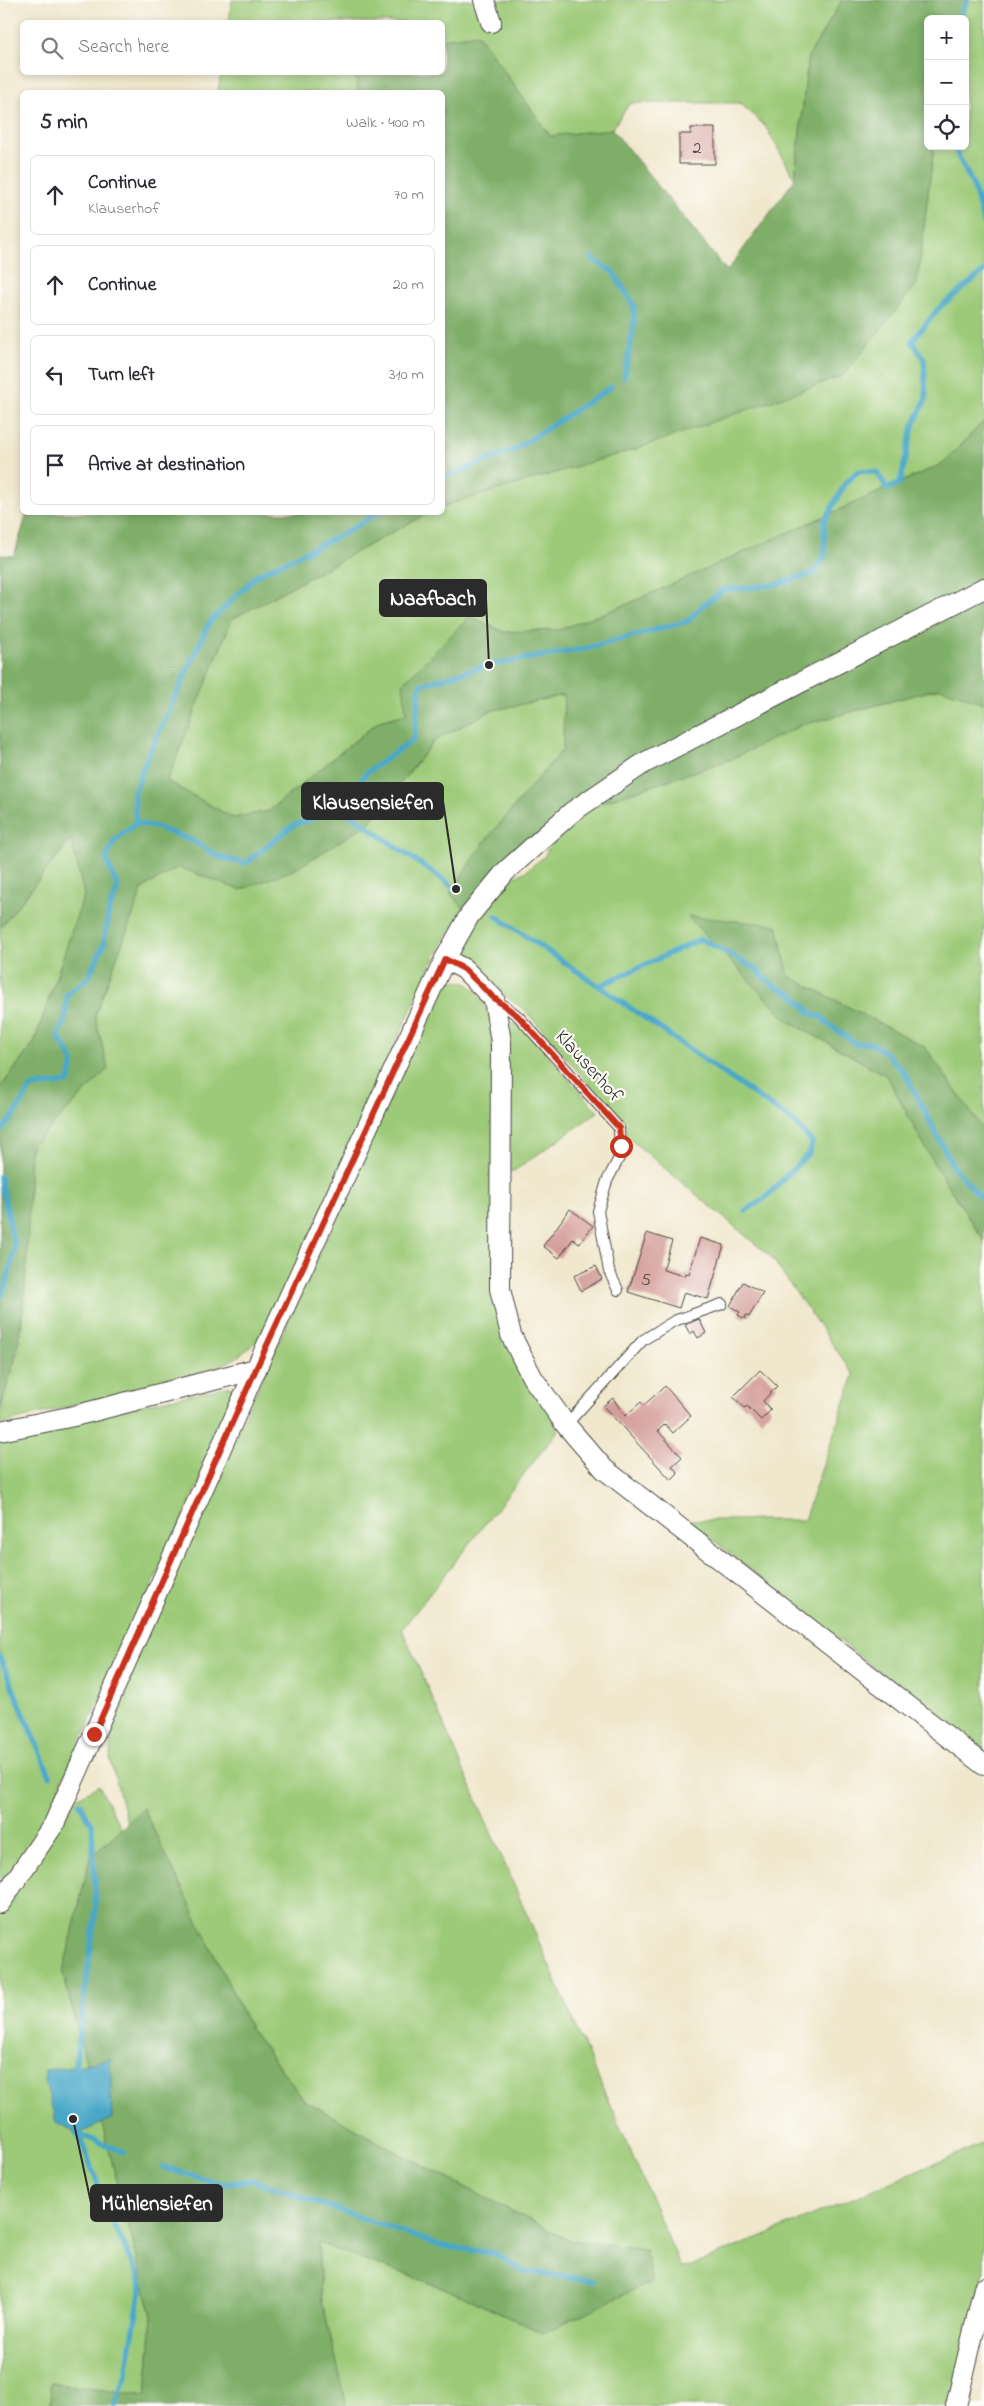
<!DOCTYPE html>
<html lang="en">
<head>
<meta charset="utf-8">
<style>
	body { margin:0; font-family:"Indie Flower",sans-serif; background:#f2f2f3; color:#2b2b33 }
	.controls { position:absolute; right:15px; top:15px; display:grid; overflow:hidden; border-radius:8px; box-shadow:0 2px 8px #0003 }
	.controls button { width:45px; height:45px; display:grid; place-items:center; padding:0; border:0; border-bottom:1px solid #e1e1e2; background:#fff; color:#2b2b33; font:25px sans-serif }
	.stop { position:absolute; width:15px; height:15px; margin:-11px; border:4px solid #c8321e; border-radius:50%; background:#fff }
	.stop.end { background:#c8321e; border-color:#fff; box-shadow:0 1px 5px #0008 }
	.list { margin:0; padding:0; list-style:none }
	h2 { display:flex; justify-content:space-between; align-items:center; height:65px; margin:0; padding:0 20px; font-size:21px }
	h2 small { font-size:16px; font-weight:400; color:#7c7c81 }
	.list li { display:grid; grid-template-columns:32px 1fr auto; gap:15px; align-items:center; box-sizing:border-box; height:80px; margin:0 10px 10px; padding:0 10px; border:1px solid #e1e1e2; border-radius:8px }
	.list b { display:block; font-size:19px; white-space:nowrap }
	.list p { margin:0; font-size:16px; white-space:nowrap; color:#7c7c81 }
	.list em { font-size:16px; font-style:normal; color:#7c7c81 }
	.icon { flex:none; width:28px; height:28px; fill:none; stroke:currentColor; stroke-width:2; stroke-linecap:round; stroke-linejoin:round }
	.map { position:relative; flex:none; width:984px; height:2406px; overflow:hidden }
	.search { position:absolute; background:#fff; box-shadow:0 2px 8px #0003; left:20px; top:20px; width:425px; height:55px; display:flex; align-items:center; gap:12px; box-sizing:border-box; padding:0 18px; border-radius:8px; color:#7c7c81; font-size:19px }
	.panel { position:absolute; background:#fff; box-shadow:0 2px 8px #0003; left:20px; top:90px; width:425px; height:425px; border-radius:8px }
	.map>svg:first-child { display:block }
	.green { fill:#9dca78; stroke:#647a52 }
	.forest { fill:#7eae68; stroke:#546c4a }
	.water { fill:#4aa8c8; stroke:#3a6a7a }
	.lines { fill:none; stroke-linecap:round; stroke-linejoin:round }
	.stream { stroke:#4aa8c8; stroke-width:5.5 }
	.building { fill:#d49d9a }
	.lane-casing { stroke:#494743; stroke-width:12 }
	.street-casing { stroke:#494743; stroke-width:22 }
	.lane { stroke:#fff; stroke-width:10 }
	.street { stroke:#fff; stroke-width:20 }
	.route { stroke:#c8321e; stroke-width:6 }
	.labels { text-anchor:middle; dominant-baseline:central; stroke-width:4.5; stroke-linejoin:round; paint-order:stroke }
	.number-label { font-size:18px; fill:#554847 }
	.street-label { font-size:20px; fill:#2b2b2b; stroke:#fdfcf7 }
	.leader { fill:none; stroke:#2b2b2b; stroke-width:2 }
	.callout-dot { fill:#2b2b2b; stroke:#fdfcf7; stroke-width:2 }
	.callout { fill:#2b2b2b; stroke:#2b2b2b; stroke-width:2 }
	.callout-label { font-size:21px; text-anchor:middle; font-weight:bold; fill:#fff }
</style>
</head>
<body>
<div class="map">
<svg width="984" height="2406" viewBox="0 0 984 2406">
	<rect width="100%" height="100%" fill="#fdfcf7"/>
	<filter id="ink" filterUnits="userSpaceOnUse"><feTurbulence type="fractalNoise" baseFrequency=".02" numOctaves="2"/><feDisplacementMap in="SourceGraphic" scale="10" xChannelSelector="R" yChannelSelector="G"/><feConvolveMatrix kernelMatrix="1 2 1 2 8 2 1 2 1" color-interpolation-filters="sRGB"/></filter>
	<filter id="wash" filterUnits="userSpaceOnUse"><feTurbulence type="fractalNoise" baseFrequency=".0096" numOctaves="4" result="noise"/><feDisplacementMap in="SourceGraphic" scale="20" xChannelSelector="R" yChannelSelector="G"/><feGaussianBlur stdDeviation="1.12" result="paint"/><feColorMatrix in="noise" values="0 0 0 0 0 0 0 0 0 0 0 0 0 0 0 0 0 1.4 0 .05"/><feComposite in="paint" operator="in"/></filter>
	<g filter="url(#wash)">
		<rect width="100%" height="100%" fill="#f0e7cc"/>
		<g class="green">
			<path d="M232,0H842L808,57L795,179L765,126L740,103H630L612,129L550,136L478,34L443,39L442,22H229Z"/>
			<path d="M966,0H984V421L944,463L623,606L558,630L504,632L470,616L406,714L379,721L269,811L233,818L167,781L232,619L428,513L442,512L443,506L639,448L917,284L934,146H965V19H961Z"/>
			<path d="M221,73H355L358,92H218Z"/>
			<path d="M941,688L984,703V1131L925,1047L789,976L777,925L787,1020L887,1076L934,1164L984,1241V1755L688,1520H804L854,1375L771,1257L625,1135L619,1119L525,1010L482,980L471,966L467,942L470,925L508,881L526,871L544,857L548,848L587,807L729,760L802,725Z"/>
			<path d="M564,695L563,749L481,846L465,910L446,937L428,971L274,1318C253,1347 244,1356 211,1370L0,1424C0,1394 16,1368 20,1338C28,1275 28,1211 30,1148L108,1069L95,1016L143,888L178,867L240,890L369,823L434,741L490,711Z"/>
			<path d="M72,838L84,895L34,1043L0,1088V928Z"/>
			<path d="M449,981C479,979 483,1002 492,1026L495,1283L558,1431L402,1629L681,2267L691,2266L984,2143V2271L950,2406H347L321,2296L318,2243L444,2288L543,2333L645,2251L568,2240L380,2143L304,2100L250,2028L143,1809L127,1823L110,1758L113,1708L120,1689L441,987Z"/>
			<path d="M509,1024H518L527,1031L598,1112L514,1171H504L506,1026Z"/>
			<path d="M230,1386L235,1393L236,1403L36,1838L0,1893V1436Z"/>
			<path d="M99,1785L121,1829L90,1858L63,1973L152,2316L146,2396L51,2383L50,2406H0V1913L75,1799Z"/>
		</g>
		<g class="forest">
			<path d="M842,0H966L961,19H928V146H934L917,284L843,376L639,448L443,506L442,92H358L355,73L442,72L443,39L478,34L550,136L612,129L727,271L795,179L808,57Z"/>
			<path d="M984,421V703L940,688L802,725L729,760L572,812L465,910L450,893L481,846L563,749L564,695L490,711L434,741L369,823L296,869L240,890L178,867L143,888L95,1016L108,1069L30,1148C27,1235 31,1325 0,1408V1088L34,1043L84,895L71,839L0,928V555L14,556L27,513H428L232,619L167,781L233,818L269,811L379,721L406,714L403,683L470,616L504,632L558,630L623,606L944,463Z"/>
			<path d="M687,916L777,925L789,976L925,1047L984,1131V1241L934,1164L887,1076L787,1020Z"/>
			<path d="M143,1808L250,2028L304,2100L380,2143L568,2240L645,2250L653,2281L543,2333L444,2288L318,2243L321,2296L347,2406H50L51,2383L146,2396L152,2316L63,1973L90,1858Z"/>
		</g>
		<path class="water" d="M110,2059L112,2119L78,2134L56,2122L45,2081V2070L74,2067Z"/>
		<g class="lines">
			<g class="stream">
				<path d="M959,19L967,0"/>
				<path d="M953,146L973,185L984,223"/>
				<path d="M591,258L613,272L634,306V325L624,377"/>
				<path d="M442,478L514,450L611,387"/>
				<path d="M341,808L456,889"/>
				<path d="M136,823L134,794L144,765L209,623L257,575L343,534L379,512"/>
				<path d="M496,916L599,986L701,939L753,967L773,985L793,995L812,1014L822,1017L828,1024L856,1044L871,1043L884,1051L906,1075L953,1166L984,1201"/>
				<path d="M599,986L795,1123L812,1142L810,1152L764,1199L745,1211"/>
				<path d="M0,1132L13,1117L31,1087L69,1082L73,1061L58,1036L65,1020L67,994L88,978L104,944L109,909L118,888L106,859L115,840L136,823L156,827L191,840L221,858L246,863L292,826L341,808L366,773L414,739L420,685L489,665L584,649L688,621L702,606L723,590L775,585L814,573L825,556L824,522L845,484L858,471L877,472L887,489L900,483L913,426L926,399L924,359L912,341L939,308L984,271"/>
				<path d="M0,1177L15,1248L6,1286L0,1298"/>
				<path d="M0,1657L50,1776"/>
				<path d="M74,2074L96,1908L92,1825L80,1803"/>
				<path d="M76,2128L114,2226L142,2283L125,2379L115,2406"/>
				<path d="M78,2134L124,2152"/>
				<path d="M163,2167L223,2184L252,2180L442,2246L494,2253L523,2271L593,2281"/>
			</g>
		</g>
		<g id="blocks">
			<g class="building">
				<path d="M691,128H715V164H679V134H691Z"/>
				<path d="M570,1209L593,1226L579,1244L573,1239L559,1258L543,1246Z"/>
				<path d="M647,1233L672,1241L663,1270L685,1276L686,1273L689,1274L700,1238L724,1245L708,1299L684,1292L679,1308L628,1292Z"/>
				<path d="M596,1266L602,1279L581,1291L574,1276Z"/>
				<path d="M743,1282L763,1293L749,1317L746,1315L745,1319L738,1315L740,1312L730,1306Z"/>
				<path d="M699,1319L706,1333L698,1338L694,1331L690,1334L685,1325Z"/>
				<path d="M760,1370L777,1386L763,1401L771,1410L761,1420L747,1406L745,1408L733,1397Z"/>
				<path d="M665,1386L691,1416L673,1433L665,1424L658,1431L682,1457L672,1466L678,1473L671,1480L603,1406L613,1398L625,1416L641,1402L644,1405Z"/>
			</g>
		</g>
	</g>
	<g filter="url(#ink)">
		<use href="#blocks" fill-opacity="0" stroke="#494743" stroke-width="1"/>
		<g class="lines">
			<g class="lane-casing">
				<g id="lane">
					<path d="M495,999L518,1016L619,1128L620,1156L607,1181L598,1211L609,1271L618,1290"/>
					<path d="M566,1425L643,1340L674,1321L722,1304"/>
				</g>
			</g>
			<g class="street-casing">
				<g id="street">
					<path d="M484,0L491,22"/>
					<path d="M445,959L464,969L494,999L501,1042L500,1289L511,1335L532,1377L566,1425L604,1469L984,1765"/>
					<path d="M0,1431L74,1416L256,1369"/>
					<path d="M0,1903L54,1824L256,1369L445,959L469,916L506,871L572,812L644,763L984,588"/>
					<path d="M956,2406L984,2288"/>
				</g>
			</g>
			<use href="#lane" class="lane"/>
			<use href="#street" class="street"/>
		</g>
	</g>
	<g class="lines" filter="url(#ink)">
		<path class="route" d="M94,1734L256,1369L445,959L464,969L494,998L518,1016L619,1128L621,1146"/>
	</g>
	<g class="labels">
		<g class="number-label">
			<text x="697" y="149">2</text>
			<text x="646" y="1281">5</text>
		</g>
		<g class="street-label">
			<text transform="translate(588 1067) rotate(48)">Klauserhof</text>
		</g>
	</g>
	<path class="leader" d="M489 665L486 598M456 889L443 801M73 2119L91 2203"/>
	<g class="callout-dot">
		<circle cx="489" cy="665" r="5"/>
		<circle cx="456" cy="889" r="5"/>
		<circle cx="73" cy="2119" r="5"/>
	</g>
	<g class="callout">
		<rect x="380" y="580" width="106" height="36" rx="5"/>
		<rect x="302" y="783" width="141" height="36" rx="5"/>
		<rect x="91" y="2185" width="131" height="36" rx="5"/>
	</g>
	<g class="callout-label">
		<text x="433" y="605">Naafbach</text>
		<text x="373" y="809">Klausensiefen</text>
		<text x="157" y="2210">Mühlensiefen</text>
	</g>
</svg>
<div class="controls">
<button>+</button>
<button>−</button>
<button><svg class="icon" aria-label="locate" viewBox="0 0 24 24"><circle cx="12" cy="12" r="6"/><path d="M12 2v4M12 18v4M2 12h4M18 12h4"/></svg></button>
</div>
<div class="stop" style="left:621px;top:1146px"></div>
<div class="stop end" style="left:94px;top:1734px"></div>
<div class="search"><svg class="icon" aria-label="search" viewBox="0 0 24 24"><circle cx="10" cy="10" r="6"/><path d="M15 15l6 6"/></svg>Search here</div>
<section class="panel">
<h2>5 min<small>Walk · 400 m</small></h2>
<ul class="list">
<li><svg class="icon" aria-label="ahead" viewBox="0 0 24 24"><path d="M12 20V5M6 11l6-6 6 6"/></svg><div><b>Continue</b><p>Klauserhof</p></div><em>70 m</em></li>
<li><svg class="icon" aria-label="ahead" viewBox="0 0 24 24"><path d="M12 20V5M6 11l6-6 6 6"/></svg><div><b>Continue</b></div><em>20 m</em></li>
<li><svg class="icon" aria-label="left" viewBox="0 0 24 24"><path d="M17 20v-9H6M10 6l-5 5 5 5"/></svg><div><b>Turn left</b></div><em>310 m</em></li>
<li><svg class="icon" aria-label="arrive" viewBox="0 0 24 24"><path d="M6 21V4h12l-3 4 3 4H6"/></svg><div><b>Arrive at destination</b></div></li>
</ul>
</section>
</div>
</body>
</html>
